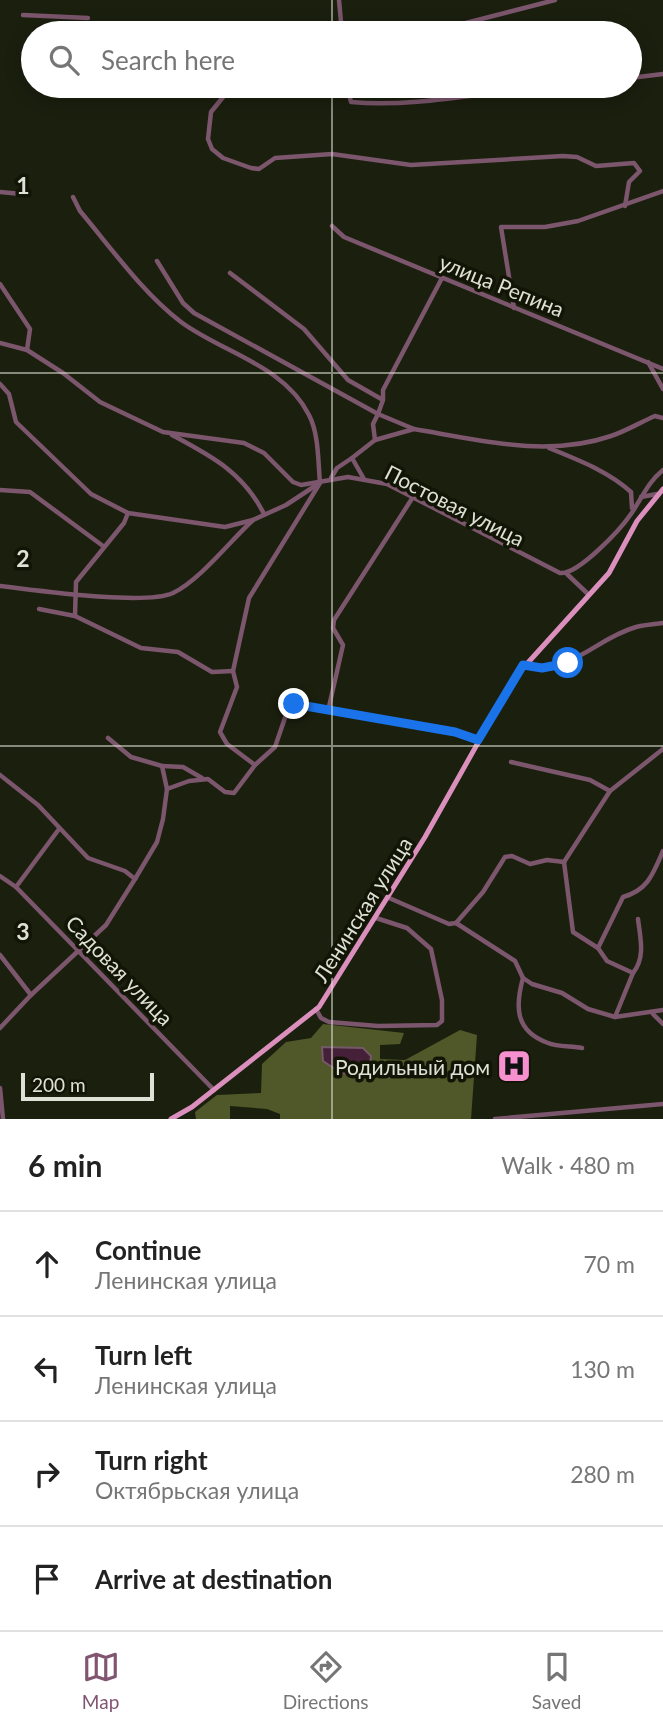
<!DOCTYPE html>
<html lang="en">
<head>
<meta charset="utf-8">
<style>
	body { margin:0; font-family:Lato,sans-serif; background:#f2f2f2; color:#222 }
	.scale { position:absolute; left:21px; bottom:18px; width:133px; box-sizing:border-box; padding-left:7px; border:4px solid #dee1d5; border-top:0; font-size:19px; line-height:24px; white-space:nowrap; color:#dee1d5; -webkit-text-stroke:5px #121505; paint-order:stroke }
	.stop { position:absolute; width:21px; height:21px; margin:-16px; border:5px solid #1a73e8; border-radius:50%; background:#fff }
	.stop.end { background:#1a73e8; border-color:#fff; box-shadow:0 2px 7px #0008 }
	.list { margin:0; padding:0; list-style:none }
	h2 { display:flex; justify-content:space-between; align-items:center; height:91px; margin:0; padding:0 28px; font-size:30px }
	h2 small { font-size:23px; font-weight:400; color:#767676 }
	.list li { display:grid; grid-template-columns:46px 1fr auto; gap:21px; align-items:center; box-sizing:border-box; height:105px; padding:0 28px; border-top:2px solid #e0e0e0 }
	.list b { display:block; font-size:26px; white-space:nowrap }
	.list p { margin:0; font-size:23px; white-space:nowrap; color:#767676 }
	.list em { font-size:23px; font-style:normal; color:#767676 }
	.icon { flex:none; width:38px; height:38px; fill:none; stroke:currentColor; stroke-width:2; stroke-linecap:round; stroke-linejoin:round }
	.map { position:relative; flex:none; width:663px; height:1119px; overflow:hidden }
	.search { position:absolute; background:#fff; box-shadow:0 4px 18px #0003; left:21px; right:21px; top:21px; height:77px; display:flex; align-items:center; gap:18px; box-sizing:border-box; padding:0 24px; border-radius:38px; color:#767676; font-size:26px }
	.sheet { height:511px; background:#fff }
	nav { display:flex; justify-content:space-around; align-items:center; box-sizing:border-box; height:98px; border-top:2px solid #e0e0e0; background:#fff; font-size:19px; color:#767676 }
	nav a { display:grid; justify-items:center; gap:4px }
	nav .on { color:#815470 }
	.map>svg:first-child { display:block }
	.forest { fill:#50582a }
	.water { fill:#461f38; stroke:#745967; stroke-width:2 }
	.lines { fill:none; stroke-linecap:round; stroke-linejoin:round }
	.minor { stroke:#7b566c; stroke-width:4.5 }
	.major { stroke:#db8fbd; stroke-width:5 }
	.route { stroke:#1a73e8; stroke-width:9 }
	.grid { fill:none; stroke:#dee1d5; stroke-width:2; stroke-opacity:0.55 }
	.labels { text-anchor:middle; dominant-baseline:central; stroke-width:7; stroke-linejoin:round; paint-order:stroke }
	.street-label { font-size:21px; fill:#dee1d5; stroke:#121505 }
	.poi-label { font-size:21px; fill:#dee1d5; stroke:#121505; text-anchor:end }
	.grid-label { font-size:23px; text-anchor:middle; font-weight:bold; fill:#dee1d5; stroke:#121505; stroke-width:7; stroke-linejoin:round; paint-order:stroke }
</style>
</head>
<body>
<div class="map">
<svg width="663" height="1119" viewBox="0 0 663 1119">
	<rect width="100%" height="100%" fill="#1b1f0e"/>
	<path class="forest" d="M323,1024L404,1033L400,1044L380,1045V1059L405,1060L460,1030L477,1035L471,1119H280V1114L267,1109L230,1106V1119H196L195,1112L217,1095L261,1093L262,1064L286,1042L311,1038Z"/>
	<path class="water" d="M322,1047L363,1048L371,1056L369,1071C355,1083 336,1070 323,1061Z"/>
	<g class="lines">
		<g class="minor">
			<path d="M339,0L342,33"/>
			<path d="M23,15L88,18"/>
			<path d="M427,33L555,0"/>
			<path d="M630,78L663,74"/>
			<path d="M232,86L211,112L208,139L212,149L223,158L251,168L259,169L275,158L332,154L411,165L563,156L577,157L596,166L634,163L640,171L629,182L625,206"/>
			<path d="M347,86L351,102C418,108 486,91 553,86"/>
			<path d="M0,192L22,194"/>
			<path d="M73,197L80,211C112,249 142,292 181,322C223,353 284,365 309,415C319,434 318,462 320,483L249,598L233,671L237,687L220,732L227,744L255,765"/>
			<path d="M332,226L344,237L663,369"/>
			<path d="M157,261L183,303L194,313L378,414L373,424L375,440L352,458L364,479"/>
			<path d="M230,273L304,329L348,380L383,400L378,414L414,429L375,440"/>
			<path d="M0,284L30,329L27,350"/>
			<path d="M514,308L501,227H545L578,221L663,191"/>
			<path d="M0,343L27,350L63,373L100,402L163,432L244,443L264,453L293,482L301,485L348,477L387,484L560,573C578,575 620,530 631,514C642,498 648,482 663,470"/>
			<path d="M648,362L663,389"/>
			<path d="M0,384L9,394L16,422L91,494L128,513L225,527L253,520L286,505L318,484"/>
			<path d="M383,399V390L442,278"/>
			<path d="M414,429C479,440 547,458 611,436C626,431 641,422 655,416L663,418"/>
			<path d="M172,435C211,456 243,472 264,514"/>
			<path d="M549,448C578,460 608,471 631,492L632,508"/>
			<path d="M331,478L337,468L352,458"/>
			<path d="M0,490L30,492L103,546"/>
			<path d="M641,497L657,494"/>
			<path d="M567,574L589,595"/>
			<path d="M0,586C35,590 144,606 173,593C200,580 230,541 253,520"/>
			<path d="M39,609L75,616L141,648L178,652L212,672L233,671"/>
			<path d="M75,616L76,582L124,523L128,513"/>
			<path d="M524,665C575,674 592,640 636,627C644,625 654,624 663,623"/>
			<path d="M328,711L343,645L333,628L334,620L413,497"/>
			<path d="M511,762L590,780L610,791"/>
			<path d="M162,766L183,767L202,778"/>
			<path d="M0,775L38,805L88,858L125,871L135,879"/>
			<path d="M167,789L189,781L208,779L225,792L234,793L255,765L275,747L288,709L294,704L455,732L478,740"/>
			<path d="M564,862L573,932L598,948L607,961L633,973L615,1017"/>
			<path d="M564,862L610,791L663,749"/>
			<path d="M0,876L16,887L214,1090"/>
			<path d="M16,887L59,829"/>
			<path d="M389,898L449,924L456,923L515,961L523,978L532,984L562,993L588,1009L615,1017L663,1010"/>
			<path d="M456,923L483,892L505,857L512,856L530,864L547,860L564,862"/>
			<path d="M598,948L623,897C648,890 653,874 663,851"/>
			<path d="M0,955L31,995"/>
			<path d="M633,973C646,957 640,937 638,919"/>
			<path d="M523,978C515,1007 515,1031 548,1043C557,1047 571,1046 582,1048"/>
			<path d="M316,1009L321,1018L329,1022L378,1026L437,1025L442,1021V1000L431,949L407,928L376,918"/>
			<path d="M653,1014L663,1024"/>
			<path d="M0,1028L31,995L106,925L135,879L157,842L163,819L167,789L162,766L131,757L108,738"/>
			<path d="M0,1088L3,1119"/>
			<path d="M495,1119L663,1104"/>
		</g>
		<path class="major" d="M171,1119L192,1107L319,1007L425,837L515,677L609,573L637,521L663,489"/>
	</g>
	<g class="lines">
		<path class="route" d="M294,704L455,732L478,740L523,665L542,668L568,663"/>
	</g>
	<path class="grid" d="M332,0V33M332,86V1119M0,373H663M0,746H663"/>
	<defs>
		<g id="hospital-square" transform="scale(1.75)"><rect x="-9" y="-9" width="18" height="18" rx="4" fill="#f690cf" stroke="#121505"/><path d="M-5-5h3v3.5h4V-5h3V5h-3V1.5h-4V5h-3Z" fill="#111"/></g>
	</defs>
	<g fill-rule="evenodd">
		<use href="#hospital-square" x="514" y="1066"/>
	</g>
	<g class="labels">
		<g class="street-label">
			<text transform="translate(502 285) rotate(22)">улица Репина</text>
			<text transform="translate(455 505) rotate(27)">Постовая улица</text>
			<text transform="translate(362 909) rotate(-58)">Ленинская улица</text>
			<text transform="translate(120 970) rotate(46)">Садовая улица</text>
		</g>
		<g class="poi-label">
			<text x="490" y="1066">Родильный дом</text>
		</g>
	</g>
	<g class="grid-label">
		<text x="23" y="194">1</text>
		<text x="23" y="567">2</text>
		<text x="23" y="940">3</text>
	</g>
</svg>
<div class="scale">200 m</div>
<div class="stop" style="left:568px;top:663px"></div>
<div class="stop end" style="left:294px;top:704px"></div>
<div class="search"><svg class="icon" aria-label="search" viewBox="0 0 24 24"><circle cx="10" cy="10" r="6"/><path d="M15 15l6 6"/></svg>Search here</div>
</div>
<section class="sheet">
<h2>6 min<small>Walk · 480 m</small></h2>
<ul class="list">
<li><svg class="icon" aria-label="ahead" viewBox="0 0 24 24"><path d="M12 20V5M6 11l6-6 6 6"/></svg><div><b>Continue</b><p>Ленинская улица</p></div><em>70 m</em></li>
<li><svg class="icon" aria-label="left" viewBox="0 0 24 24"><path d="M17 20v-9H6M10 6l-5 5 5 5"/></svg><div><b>Turn left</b><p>Ленинская улица</p></div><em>130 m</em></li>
<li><svg class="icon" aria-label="right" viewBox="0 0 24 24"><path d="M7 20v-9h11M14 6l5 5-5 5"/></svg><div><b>Turn right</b><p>Октябрьская улица</p></div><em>280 m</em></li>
<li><svg class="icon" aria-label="arrive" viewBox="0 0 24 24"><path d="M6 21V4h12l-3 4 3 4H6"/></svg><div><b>Arrive at destination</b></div></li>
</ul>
</section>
<nav>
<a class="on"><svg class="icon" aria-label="map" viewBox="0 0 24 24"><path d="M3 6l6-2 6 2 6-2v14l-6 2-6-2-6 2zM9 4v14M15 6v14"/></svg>Map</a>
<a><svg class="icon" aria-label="directions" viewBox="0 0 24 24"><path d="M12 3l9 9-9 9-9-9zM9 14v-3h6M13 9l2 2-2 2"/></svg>Directions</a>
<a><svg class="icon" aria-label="saved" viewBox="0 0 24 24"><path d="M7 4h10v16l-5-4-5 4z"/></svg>Saved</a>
</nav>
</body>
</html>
